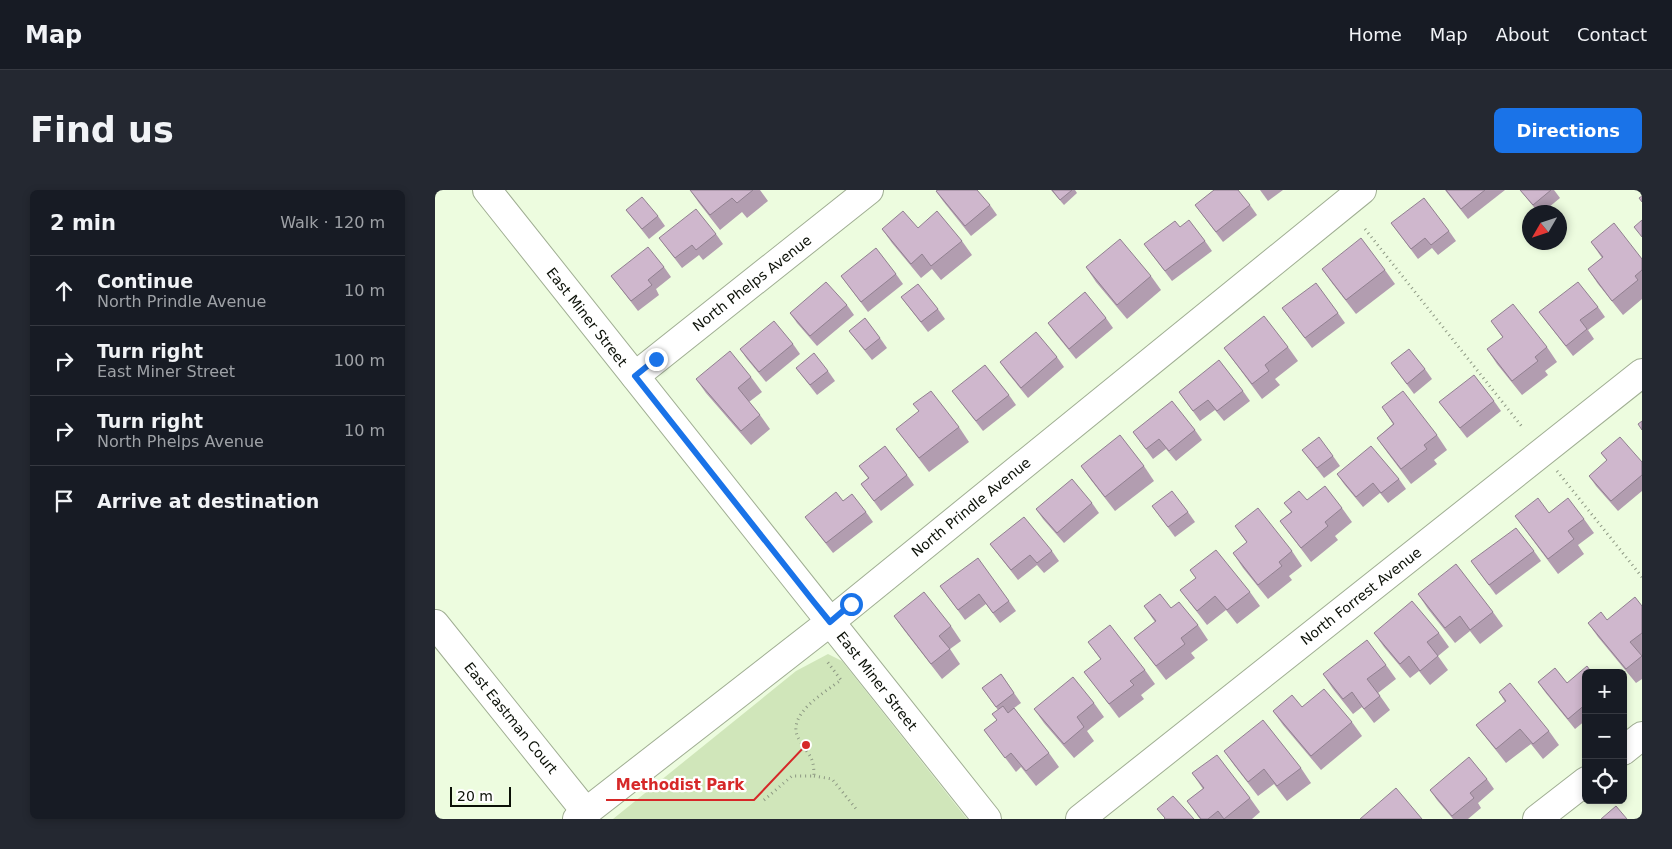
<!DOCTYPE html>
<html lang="en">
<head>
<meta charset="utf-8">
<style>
	body { margin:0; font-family:"DejaVu Sans",sans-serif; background:#242831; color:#f1f3f6 }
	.controls { position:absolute; right:15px; bottom:15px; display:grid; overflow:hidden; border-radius:8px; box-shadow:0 2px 8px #0003 }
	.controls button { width:45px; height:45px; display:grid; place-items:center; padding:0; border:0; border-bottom:1px solid #363941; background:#171b24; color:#f1f3f6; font:25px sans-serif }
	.compass { position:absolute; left:1087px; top:15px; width:45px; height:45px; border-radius:50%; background:#171b24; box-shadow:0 2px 8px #0003; rotate:231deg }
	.scale { position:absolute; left:15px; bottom:12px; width:61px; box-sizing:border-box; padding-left:5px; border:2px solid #0b1007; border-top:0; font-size:14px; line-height:18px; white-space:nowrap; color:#0b1007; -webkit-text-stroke:4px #fff; paint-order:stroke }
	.stop { position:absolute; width:15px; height:15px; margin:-11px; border:4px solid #1a73e8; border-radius:50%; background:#fff }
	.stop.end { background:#1a73e8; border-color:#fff; box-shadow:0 1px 5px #0008 }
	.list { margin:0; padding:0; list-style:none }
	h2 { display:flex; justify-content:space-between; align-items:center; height:65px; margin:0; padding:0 20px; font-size:21px }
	h2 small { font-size:16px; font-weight:400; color:#9ea1a6 }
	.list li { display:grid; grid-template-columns:32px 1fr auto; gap:15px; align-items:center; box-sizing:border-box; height:70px; padding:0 20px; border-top:1px solid #363941 }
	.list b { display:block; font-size:19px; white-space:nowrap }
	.list p { margin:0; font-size:16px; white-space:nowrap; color:#9ea1a6 }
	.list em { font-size:16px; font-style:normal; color:#9ea1a6 }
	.icon { flex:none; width:28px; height:28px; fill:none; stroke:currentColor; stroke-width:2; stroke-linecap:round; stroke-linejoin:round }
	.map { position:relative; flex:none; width:1207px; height:629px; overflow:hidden; border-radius:8px }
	header { display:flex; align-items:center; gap:30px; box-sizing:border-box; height:70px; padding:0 25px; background:#171b24; border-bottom:1px solid #363941 }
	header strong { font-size:24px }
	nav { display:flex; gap:28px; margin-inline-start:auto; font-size:18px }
	.intro { display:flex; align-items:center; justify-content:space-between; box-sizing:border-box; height:120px; padding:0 30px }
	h1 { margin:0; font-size:35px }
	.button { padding:12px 22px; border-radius:8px; background:#1a73e8; color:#fff; font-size:18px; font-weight:700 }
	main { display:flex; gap:30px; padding:0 30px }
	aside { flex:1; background:#171b24; border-radius:8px; box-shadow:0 2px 8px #0003 }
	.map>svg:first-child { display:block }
	.green { fill:#d0e6ba }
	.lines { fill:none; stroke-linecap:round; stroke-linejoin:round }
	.minor-casing { stroke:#a0ae93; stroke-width:30 }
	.path { stroke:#8d9883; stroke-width:3; stroke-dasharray:1 4; stroke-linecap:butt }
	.minor { stroke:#fff; stroke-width:28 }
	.wall { fill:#b29db0 }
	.building { fill:#cfb7cd; stroke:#918090 }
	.route { stroke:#1a73e8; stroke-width:6 }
	.labels { text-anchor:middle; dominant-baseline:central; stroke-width:4.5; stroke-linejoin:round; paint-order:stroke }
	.street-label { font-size:14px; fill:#0b1007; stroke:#fff }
	.leader { fill:none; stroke:#d62828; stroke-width:2 }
	.callout-dot { fill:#d62828; stroke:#fff; stroke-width:2 }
	.callout-label { font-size:15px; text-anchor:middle; font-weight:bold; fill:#d62828; stroke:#fff; stroke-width:4.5; stroke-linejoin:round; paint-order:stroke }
</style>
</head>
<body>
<header>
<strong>Map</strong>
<nav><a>Home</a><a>Map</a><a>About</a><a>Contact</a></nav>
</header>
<div class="intro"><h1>Find us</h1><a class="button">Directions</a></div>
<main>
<aside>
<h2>2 min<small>Walk · 120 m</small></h2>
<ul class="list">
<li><svg class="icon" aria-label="ahead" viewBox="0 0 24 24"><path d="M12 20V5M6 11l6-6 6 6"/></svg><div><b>Continue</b><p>North Prindle Avenue</p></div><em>10 m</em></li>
<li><svg class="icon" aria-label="right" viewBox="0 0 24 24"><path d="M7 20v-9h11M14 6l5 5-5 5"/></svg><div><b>Turn right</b><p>East Miner Street</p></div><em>100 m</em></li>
<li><svg class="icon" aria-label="right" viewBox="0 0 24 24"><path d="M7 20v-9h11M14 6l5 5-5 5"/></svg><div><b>Turn right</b><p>North Phelps Avenue</p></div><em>10 m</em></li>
<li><svg class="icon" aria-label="arrive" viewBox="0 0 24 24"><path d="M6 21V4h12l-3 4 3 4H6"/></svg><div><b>Arrive at destination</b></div></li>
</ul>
</aside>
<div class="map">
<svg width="1207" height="629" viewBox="0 0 1207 629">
	<rect width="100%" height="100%" fill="#edfcdf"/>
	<path class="green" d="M393,464L407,471L532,629H178L361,481Z"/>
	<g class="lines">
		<g class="minor-casing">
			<g id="minor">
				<path d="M52,0L552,629"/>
				<path d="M200,186L434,0"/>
				<path d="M0,434L151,622"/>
				<path d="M1188,561L1207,546"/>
				<path d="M142,629L395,432L927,0"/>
				<path d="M645,629L1207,183"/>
				<path d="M1102,629L1151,591"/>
			</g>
		</g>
		<g class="path">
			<path d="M930,39L1088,238"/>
			<path d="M1122,281L1207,387"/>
			<path d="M379,586L397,589L422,620"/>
			<path d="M329,610L357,586H379C379,566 374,566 365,551C348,526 389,503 406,490L391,470"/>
		</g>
		<use href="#minor" class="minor"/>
	</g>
	<g class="wall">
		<path d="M255,0H325L333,11L312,28L307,22L285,40L264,13Z"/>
		<path d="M616,0H640L642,3L629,15Z"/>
		<path d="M825,0H848L833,11Z"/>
		<path d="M1010,0H1070L1033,29Z"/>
		<path d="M1085,0H1119L1125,8L1108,22H1103Z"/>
		<path d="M501,1L555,15L562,25L536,46L508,11Z"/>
		<path d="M760,15H815L822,25L788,52Z"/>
		<path d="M191,20L223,26L230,36L214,49Z"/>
		<path d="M956,33L1014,41L1021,51L1003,65L997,58L983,69Z"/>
		<path d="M745,37L770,51L777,61L737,91L709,54Z"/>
		<path d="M483,38L527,51L537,65L506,90L497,79L486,88L457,53L447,39Z"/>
		<path d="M281,44L288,54L268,70L264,65L247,78L224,48Z"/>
		<path d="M1156,52L1207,69V109L1188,125L1163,94L1153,79L1167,68Z"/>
		<path d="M229,77L236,87L221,99L224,105L203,121L176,86Z"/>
		<path d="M651,77L716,86L726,100L692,129L661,92Z"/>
		<path d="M887,79L950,80L960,94L921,124L897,93Z"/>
		<path d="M461,84L468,94L433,122L406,86Z"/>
		<path d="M466,107L503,119L510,129L493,142Z"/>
		<path d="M412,115L419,125L382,156L362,133L355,123Z"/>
		<path d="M1163,117L1170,127L1153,140L1159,149L1138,166L1104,122Z"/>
		<path d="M847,118L903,123L910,133L877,158Z"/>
		<path d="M671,128L678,138L641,169L620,143L613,133Z"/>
		<path d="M1056,131L1112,157L1122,172L1110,181L1113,185L1087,205L1062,174L1052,159L1068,148Z"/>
		<path d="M414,141L445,148L452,158L437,170Z"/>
		<path d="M358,154L365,164L331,192L312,169L305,159Z"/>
		<path d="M853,157L863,171L840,189L845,195L827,209L789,158Z"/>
		<path d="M622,167L629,177L593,208L572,182L565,172Z"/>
		<path d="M956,173L990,179L997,189L979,204Z"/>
		<path d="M361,178L393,181L400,191L382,205Z"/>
		<path d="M316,187L327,202L314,212L325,225L335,239L316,255L271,203L261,189Z"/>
		<path d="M517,201L574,205L581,215L548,241Z"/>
		<path d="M808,201L815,211L789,231L780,220L765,231L744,202Z"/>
		<path d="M1059,211L1066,221L1032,248L1004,212Z"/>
		<path d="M947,217L1002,245L1012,260L999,270L1002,274L976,294L952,262L942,248L958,234Z"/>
		<path d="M524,237L534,252L494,282L461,239Z"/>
		<path d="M760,240L767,250L741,271L731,259L718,269L698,242Z"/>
		<path d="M867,260L898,266L905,276L889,288Z"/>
		<path d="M1166,263L1207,272V301L1183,321L1161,296L1154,286L1172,271Z"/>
		<path d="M424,276L472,285L479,295L446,321L426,294L433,288Z"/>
		<path d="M646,276H709L719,291L680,321L656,290Z"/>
		<path d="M902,284L964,289L971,299L953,313L945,303L928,317L909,294Z"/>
		<path d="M872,310L907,318L917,332L900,346L903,350L876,372L845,331L856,322L849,313Z"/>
		<path d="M408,311L431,322L438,332L398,363L370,327Z"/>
		<path d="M657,313L664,323L629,353L608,329L601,319Z"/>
		<path d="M717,316L753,322L760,332L740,347Z"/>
		<path d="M1114,323L1149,329L1159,343L1143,355L1149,364L1123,384L1080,326Z"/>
		<path d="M800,336L857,361L867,376L854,386L857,390L833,409L808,378L798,363L812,353Z"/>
		<path d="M555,354L617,361L624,371L609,383L602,375L583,390Z"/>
		<path d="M1099,361L1106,371L1061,405L1036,371Z"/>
		<path d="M755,380L815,402L825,416L802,434L791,420L772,435L745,400L761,388Z"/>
		<path d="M505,396L574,411L581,421L565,433L551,414L530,430Z"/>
		<path d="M983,404L1058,422L1068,436L1045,454L1035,441L1020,453L993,419Z"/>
		<path d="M709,416L736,418L763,435L773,450L756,463L760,468L731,490L699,448L720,432Z"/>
		<path d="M1207,416V489L1201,493L1163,447L1153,433L1172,430Z"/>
		<path d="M459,426L516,436L526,451L515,459L525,474L507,489L469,440Z"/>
		<path d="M939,443H1004L1014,457L1003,466L1013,480L995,495L984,481L975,488L949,457Z"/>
		<path d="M653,452L710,480L720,494L706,505L709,509L684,528L660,496L649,482L666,470Z"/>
		<path d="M951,475L961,489L943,503L955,520L939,533L927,517L918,524L898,499L888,484Z"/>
		<path d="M1151,483V530L1140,539L1110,502L1103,492L1132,493Z"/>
		<path d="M566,484L586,513L579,518L614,563L624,577L601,596L586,577L581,582L549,540L562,530L557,524L563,520L547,498Z"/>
		<path d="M1064,502L1114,541L1124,555L1108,569L1096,554L1071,573L1052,549L1041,535L1070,512Z"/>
		<path d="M659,513L669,527L652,541L659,551L639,568L609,533L599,519Z"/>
		<path d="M867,517L917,532L927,546L886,580L848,535L838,521Z"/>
		<path d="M789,561L866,578L876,593L852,611L839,594L823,606L799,575Z"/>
		<path d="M757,583L815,608L825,622L817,629H765L752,611L768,599Z"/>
		<path d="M1052,589L1059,599L1043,613L1046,618L1033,629H1018L1002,610L995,600Z"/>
	</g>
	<g class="building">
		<path d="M255,0H318L302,13L297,8L275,25Z"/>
		<path d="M503,0H542L555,15L530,36L501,1Z"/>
		<path d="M617,0H637L625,10Z"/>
		<path d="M779,0H803L815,15L781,42L760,15Z"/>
		<path d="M1011,0H1050L1026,19Z"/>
		<path d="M1085,0H1116L1098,15Z"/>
		<path d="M1207,6V12L1204,8Z"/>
		<path d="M207,7L223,26L207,39L191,20Z"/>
		<path d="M989,8L1014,41L996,55L990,48L976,59L956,33Z"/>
		<path d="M261,19L281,44L261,60L257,55L240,68L224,48Z"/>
		<path d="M468,21L483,38L502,21L527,51L496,76L487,64L476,74L447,39Z"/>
		<path d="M754,30L770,51L730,81L709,54L740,31L745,37Z"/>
		<path d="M1207,30V47L1199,37Z"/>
		<path d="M1179,33L1207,69V80L1200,86L1203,90L1177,111L1153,79L1168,67L1156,52Z"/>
		<path d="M926,48L950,80L911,110L887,79Z"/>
		<path d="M685,49L716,86L682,115L651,77Z"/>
		<path d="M213,57L229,77L213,90L217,95L196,111L176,86Z"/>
		<path d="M441,58L461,84L426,112L406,86Z"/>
		<path d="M391,92L412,115L375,146L355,123Z"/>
		<path d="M1143,92L1163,117L1145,130L1152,139L1131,156L1104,122Z"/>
		<path d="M881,93L903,123L870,148L847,118Z"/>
		<path d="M483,94L503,119L486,132L466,107Z"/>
		<path d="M650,102L671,128L634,159L613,133Z"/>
		<path d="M1078,114L1112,157L1100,167L1103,171L1077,191L1052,159L1068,147L1056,131Z"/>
		<path d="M829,126L853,157L830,175L834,181L817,194L789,158Z"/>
		<path d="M430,128L445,148L430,160L414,141Z"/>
		<path d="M339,131L358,154L324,182L305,159Z"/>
		<path d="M601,142L622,167L586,198L565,172Z"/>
		<path d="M974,159L990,179L972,194L956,173Z"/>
		<path d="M295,161L316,187L303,198L325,225L306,241L261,189Z"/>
		<path d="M379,163L393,181L375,195L361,178Z"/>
		<path d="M784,170L808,201L782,221L773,210L758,221L744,202Z"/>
		<path d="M550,175L574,205L541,231L517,201Z"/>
		<path d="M1039,185L1059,211L1025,238L1004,212Z"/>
		<path d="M496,201L524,237L484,268L461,239L484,221L478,214Z"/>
		<path d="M968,201L1002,245L989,255L992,259L966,279L942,248L959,234L947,217Z"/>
		<path d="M737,211L760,240L734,261L724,249L711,259L698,242Z"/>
		<path d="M1207,231V240L1203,234Z"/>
		<path d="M685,245L709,276L670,307L646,276Z"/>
		<path d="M884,247L898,266L882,278L867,260Z"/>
		<path d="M1185,247L1207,272V285L1176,311L1154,286L1172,270L1166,263Z"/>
		<path d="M450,256L472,285L439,311L426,294L434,288L424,276Z"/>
		<path d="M936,256L964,289L946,303L938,293L921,307L902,284Z"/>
		<path d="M637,289L657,313L622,343L601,319Z"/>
		<path d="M890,296L907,318L890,332L893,336L866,358L845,331L857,322L849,313L864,301L872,310Z"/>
		<path d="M737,301L753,322L733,337L717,316Z"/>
		<path d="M401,302L408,311L417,304L431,322L391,353L370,327Z"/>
		<path d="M1103,308L1114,323L1133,308L1149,329L1133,341L1139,349L1113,369L1080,326Z"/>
		<path d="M823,318L857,361L844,372L847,376L823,395L798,363L812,352L800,336Z"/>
		<path d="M589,327L617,361L602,373L595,365L576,380L555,354Z"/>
		<path d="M1081,338L1099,361L1054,395L1036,371Z"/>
		<path d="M781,360L815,402L792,420L780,406L762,421L745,400L761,388L755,380Z"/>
		<path d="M543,368L574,411L558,423L544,404L523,420L505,396Z"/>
		<path d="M1021,374L1058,422L1035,440L1025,426L1010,438L983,404Z"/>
		<path d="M489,402L516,436L504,446L515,459L496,474L459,426Z"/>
		<path d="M725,404L736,418L744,412L763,435L746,448L750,454L721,476L699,448L721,431L709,416Z"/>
		<path d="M1200,407L1207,416V443L1195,452L1207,466L1191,479L1153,433L1166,422L1172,430Z"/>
		<path d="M977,411L1004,443L992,452L1003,466L985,481L974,466L965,474L939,443Z"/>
		<path d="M675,435L710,480L695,491L699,495L674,514L649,482L666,469L653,452Z"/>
		<path d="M932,450L951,475L932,489L945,506L929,519L917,502L908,509L888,484Z"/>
		<path d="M1152,476L1157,483H1151V514L1133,529L1103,492L1120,478L1132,493Z"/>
		<path d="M566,484L579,503L561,517L547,498Z"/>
		<path d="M638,487L659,513L642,527L649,537L629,554L599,519Z"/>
		<path d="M1075,493L1114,541L1098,554L1085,539L1061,559L1041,535L1071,511L1064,502Z"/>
		<path d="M889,499L917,532L876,566L838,521L857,505L867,517Z"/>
		<path d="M568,516L573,523L579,518L614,563L591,581L576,563L570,568L549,540L562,530L557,524Z"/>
		<path d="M828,530L866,578L842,596L829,579L813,592L789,561Z"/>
		<path d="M782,565L815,608L789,629L783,621L773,629H766L752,611L769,598L757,583Z"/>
		<path d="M1034,567L1052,589L1035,603L1039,608L1017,626L995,600Z"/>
		<path d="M961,598L987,629H925Z"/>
		<path d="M738,606L759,629H729L730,628L722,619Z"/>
		<path d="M1181,616L1192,629H1166Z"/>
	</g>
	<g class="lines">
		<path class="route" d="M221,169L200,186L378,411L395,432L416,414"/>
	</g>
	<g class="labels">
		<g class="street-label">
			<text transform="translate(317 93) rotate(-38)">North Phelps Avenue</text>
			<text transform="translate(152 127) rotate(52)">East Miner Street</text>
			<text transform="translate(536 317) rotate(-39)">North Prindle Avenue</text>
			<text transform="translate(926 406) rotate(-38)">North Forrest Avenue</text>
			<text transform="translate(442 491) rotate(52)">East Miner Street</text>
			<text transform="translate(76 528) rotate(51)">East Eastman Court</text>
		</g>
	</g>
	<path class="leader" d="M371 555L319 610H171"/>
	<circle class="callout-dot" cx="371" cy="555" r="5"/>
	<g class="callout-label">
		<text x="245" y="600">Methodist Park</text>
	</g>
</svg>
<div class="controls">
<button>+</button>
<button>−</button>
<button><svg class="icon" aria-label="locate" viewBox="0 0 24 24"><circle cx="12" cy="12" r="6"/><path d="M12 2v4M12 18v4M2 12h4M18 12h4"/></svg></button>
</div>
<svg class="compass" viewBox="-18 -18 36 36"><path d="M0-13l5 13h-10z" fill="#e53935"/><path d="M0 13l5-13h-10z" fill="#9ea1a6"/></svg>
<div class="scale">20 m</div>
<div class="stop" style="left:416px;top:414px"></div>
<div class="stop end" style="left:221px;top:169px"></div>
</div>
</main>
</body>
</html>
